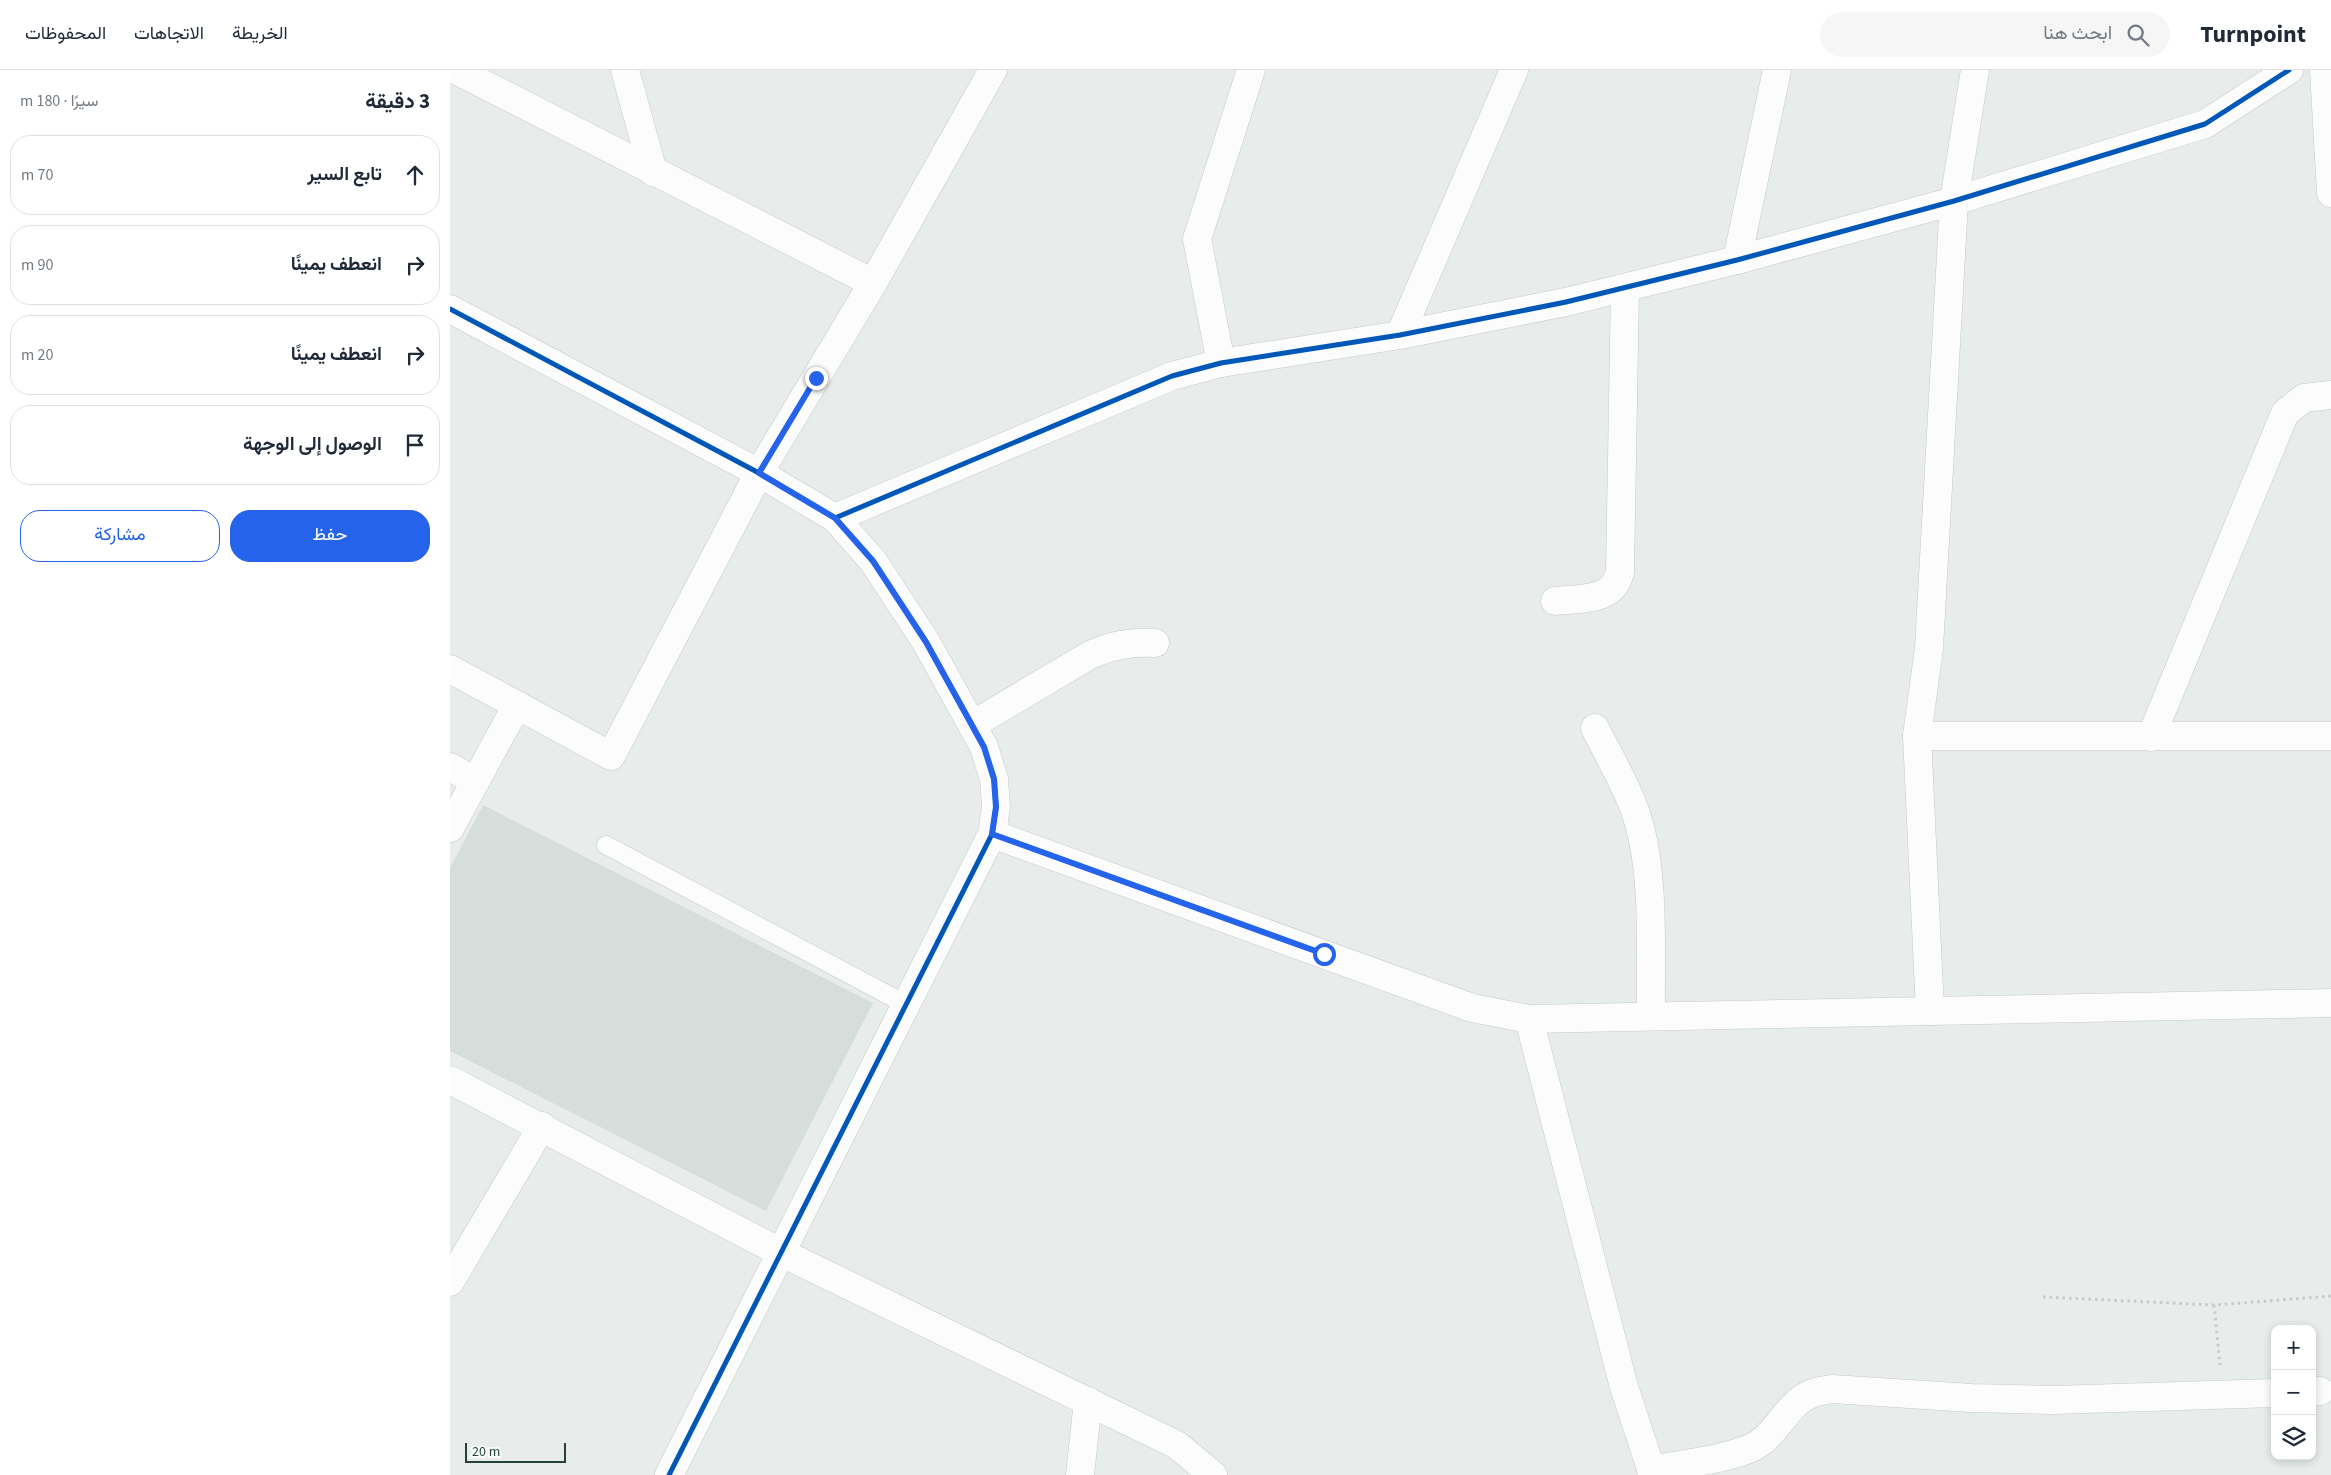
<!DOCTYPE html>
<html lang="ar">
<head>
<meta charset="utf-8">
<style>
	body { margin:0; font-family:"Source Sans 3",Vazirmatn,sans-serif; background:#f6f6f7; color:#1f2937; direction:rtl }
	.controls { position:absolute; right:15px; bottom:15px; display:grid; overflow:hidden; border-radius:10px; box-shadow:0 2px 8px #0003 }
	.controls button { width:45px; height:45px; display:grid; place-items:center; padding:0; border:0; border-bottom:1px solid #e0e1e3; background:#fff; color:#1f2937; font:25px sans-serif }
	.scale { position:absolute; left:15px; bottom:12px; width:101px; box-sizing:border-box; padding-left:5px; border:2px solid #24423a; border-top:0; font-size:14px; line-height:18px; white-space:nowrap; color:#24423a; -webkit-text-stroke:4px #f7fbf9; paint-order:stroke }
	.stop { position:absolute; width:15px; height:15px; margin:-11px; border:4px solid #2563eb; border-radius:50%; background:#fff }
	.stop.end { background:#2563eb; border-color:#fff; box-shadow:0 1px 5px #0008 }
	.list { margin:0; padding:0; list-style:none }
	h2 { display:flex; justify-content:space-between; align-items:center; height:65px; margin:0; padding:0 20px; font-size:21px }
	h2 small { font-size:16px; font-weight:400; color:#747a83 }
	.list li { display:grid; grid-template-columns:32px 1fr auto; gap:15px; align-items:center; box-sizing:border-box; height:80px; margin:0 10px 10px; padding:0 10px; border:1px solid #e0e1e3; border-radius:20px }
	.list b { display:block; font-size:19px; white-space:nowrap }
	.list em { font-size:16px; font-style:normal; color:#747a83 }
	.actions { display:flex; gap:10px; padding:15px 20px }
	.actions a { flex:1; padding:11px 0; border:1px solid #2563eb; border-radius:20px; text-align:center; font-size:18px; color:#2563eb }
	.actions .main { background:#2563eb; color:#fff }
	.icon { flex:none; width:28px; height:28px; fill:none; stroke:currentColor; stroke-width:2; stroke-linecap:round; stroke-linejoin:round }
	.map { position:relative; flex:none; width:1881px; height:1405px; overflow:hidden; direction:ltr }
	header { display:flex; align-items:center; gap:30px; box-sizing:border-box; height:70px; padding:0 25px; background:#fff; border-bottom:1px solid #e0e1e3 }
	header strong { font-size:24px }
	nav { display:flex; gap:28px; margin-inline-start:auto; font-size:18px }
	.search { width:350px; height:45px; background:#f6f6f7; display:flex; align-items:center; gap:12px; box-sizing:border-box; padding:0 18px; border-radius:28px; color:#747a83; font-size:19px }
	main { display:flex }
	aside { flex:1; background:#fff }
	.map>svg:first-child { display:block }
	.built { fill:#d6dedb }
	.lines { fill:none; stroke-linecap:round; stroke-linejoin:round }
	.service-casing { stroke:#c5cac8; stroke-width:19 }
	.minor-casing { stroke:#c5cac8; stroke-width:29 }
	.tertiary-casing { stroke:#c5cac8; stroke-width:29 }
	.path { stroke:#c3ccca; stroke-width:3; stroke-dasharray:2.5 4; stroke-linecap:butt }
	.service { stroke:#fcfcfc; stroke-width:18 }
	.minor { stroke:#fcfcfc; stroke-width:28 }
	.tertiary { stroke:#fcfcfc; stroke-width:28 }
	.cycleway-casing { stroke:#f7fbf9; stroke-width:8 }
	.cycleway { stroke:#0057b8; stroke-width:5 }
	.route { stroke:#2563eb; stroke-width:6 }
</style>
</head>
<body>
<header>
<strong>Turnpoint</strong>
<div class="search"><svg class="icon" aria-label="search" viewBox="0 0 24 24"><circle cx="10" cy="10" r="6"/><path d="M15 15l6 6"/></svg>ابحث هنا</div>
<nav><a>الخريطة</a><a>الاتجاهات</a><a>المحفوظات</a></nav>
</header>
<main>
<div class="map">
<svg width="1881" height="1405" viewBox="0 0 1881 1405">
	<rect width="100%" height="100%" fill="#e8edeb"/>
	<path class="built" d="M33,735L423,933L316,1141L0,981V798Z"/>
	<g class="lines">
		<g class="service-casing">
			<path id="service" d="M156,775L457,935"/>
		</g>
		<g class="minor-casing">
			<g id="minor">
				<path d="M6,0L423,213"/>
				<path d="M175,0L203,102"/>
				<path d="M1874,0L1881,123"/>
				<path d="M1287,190L1327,0"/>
				<path d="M950,265L1064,0"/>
				<path d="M771,293L747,169L801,0"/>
				<path d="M385,448L722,306L771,293L950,265L1116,232L1287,190L1504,131L1755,54L1839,0"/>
				<path d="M1105,531C1131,528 1163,532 1170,502L1175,218"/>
				<path d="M0,599L161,686L309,403L423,213L543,0"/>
				<path d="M522,655L640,585C662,575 681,572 705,573"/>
				<path d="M1145,658C1158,685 1175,712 1185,741C1206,800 1200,883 1201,946"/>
				<path d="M1467,666H1881"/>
				<path d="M1701,667L1835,343L1854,328L1881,325"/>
				<path d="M0,697L25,711"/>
				<path d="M0,758L67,635"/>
				<path d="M542,764L1022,938L1079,949L1881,933"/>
				<path d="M1480,941L1467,666L1479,578L1504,131L1525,0"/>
				<path d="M1079,949L1174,1317L1203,1405"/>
				<path d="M0,1010L330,1182L727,1375L763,1405"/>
				<path d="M0,1212L92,1056"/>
				<path d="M1862,1322L1870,1321"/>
				<path d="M1201,1400C1230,1394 1282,1389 1307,1375C1329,1361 1338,1332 1363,1323C1369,1321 1376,1320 1382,1319L1521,1328L1603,1330L1825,1323"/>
				<path d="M630,1405L638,1331"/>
			</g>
		</g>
		<g class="tertiary-casing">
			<path id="tertiary" d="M0,239L309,403L385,448L423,491L476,572L534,677L544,709L546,737L542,764L219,1405"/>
		</g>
		<g class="path">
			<path d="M1593,1227L1764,1235L1881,1226"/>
			<path d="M1764,1235L1770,1295"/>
		</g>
		<use href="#service" class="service"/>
		<use href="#minor" class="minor"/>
		<use href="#tertiary" class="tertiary"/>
		<g class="cycleway-casing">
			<g id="cycleway">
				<path d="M0,239L309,403L385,448L423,491L476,572L534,677L544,709L546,737L542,764L219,1405"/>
				<path d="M385,448L722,306L771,293L950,265L1116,232L1287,190L1504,131L1755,54L1839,0"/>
			</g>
		</g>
		<use href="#cycleway" class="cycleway"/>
	</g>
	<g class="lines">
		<path class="route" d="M366,308L309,403L385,448L423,491L476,572L534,677L544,709L546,737L542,764L874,884"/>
	</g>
</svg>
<div class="controls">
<button>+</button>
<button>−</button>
<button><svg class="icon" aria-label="layers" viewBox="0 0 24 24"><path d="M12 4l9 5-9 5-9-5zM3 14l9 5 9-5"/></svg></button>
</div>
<div class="scale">20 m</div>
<div class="stop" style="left:874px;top:884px"></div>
<div class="stop end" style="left:366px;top:308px"></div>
</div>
<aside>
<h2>3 دقيقة<small>سيرًا · 180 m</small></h2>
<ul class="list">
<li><svg class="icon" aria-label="ahead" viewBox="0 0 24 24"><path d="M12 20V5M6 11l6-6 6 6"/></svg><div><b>تابع السير</b></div><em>70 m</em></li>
<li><svg class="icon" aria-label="right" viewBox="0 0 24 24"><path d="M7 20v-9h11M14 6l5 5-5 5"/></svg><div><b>انعطف يمينًا</b></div><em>90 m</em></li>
<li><svg class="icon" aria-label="right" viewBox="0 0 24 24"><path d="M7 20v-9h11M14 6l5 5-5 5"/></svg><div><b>انعطف يمينًا</b></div><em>20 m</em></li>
<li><svg class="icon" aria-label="arrive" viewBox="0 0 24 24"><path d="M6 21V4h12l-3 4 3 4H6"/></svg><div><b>الوصول إلى الوجهة</b></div></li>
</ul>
<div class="actions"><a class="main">حفظ</a><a>مشاركة</a></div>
</aside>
</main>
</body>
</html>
